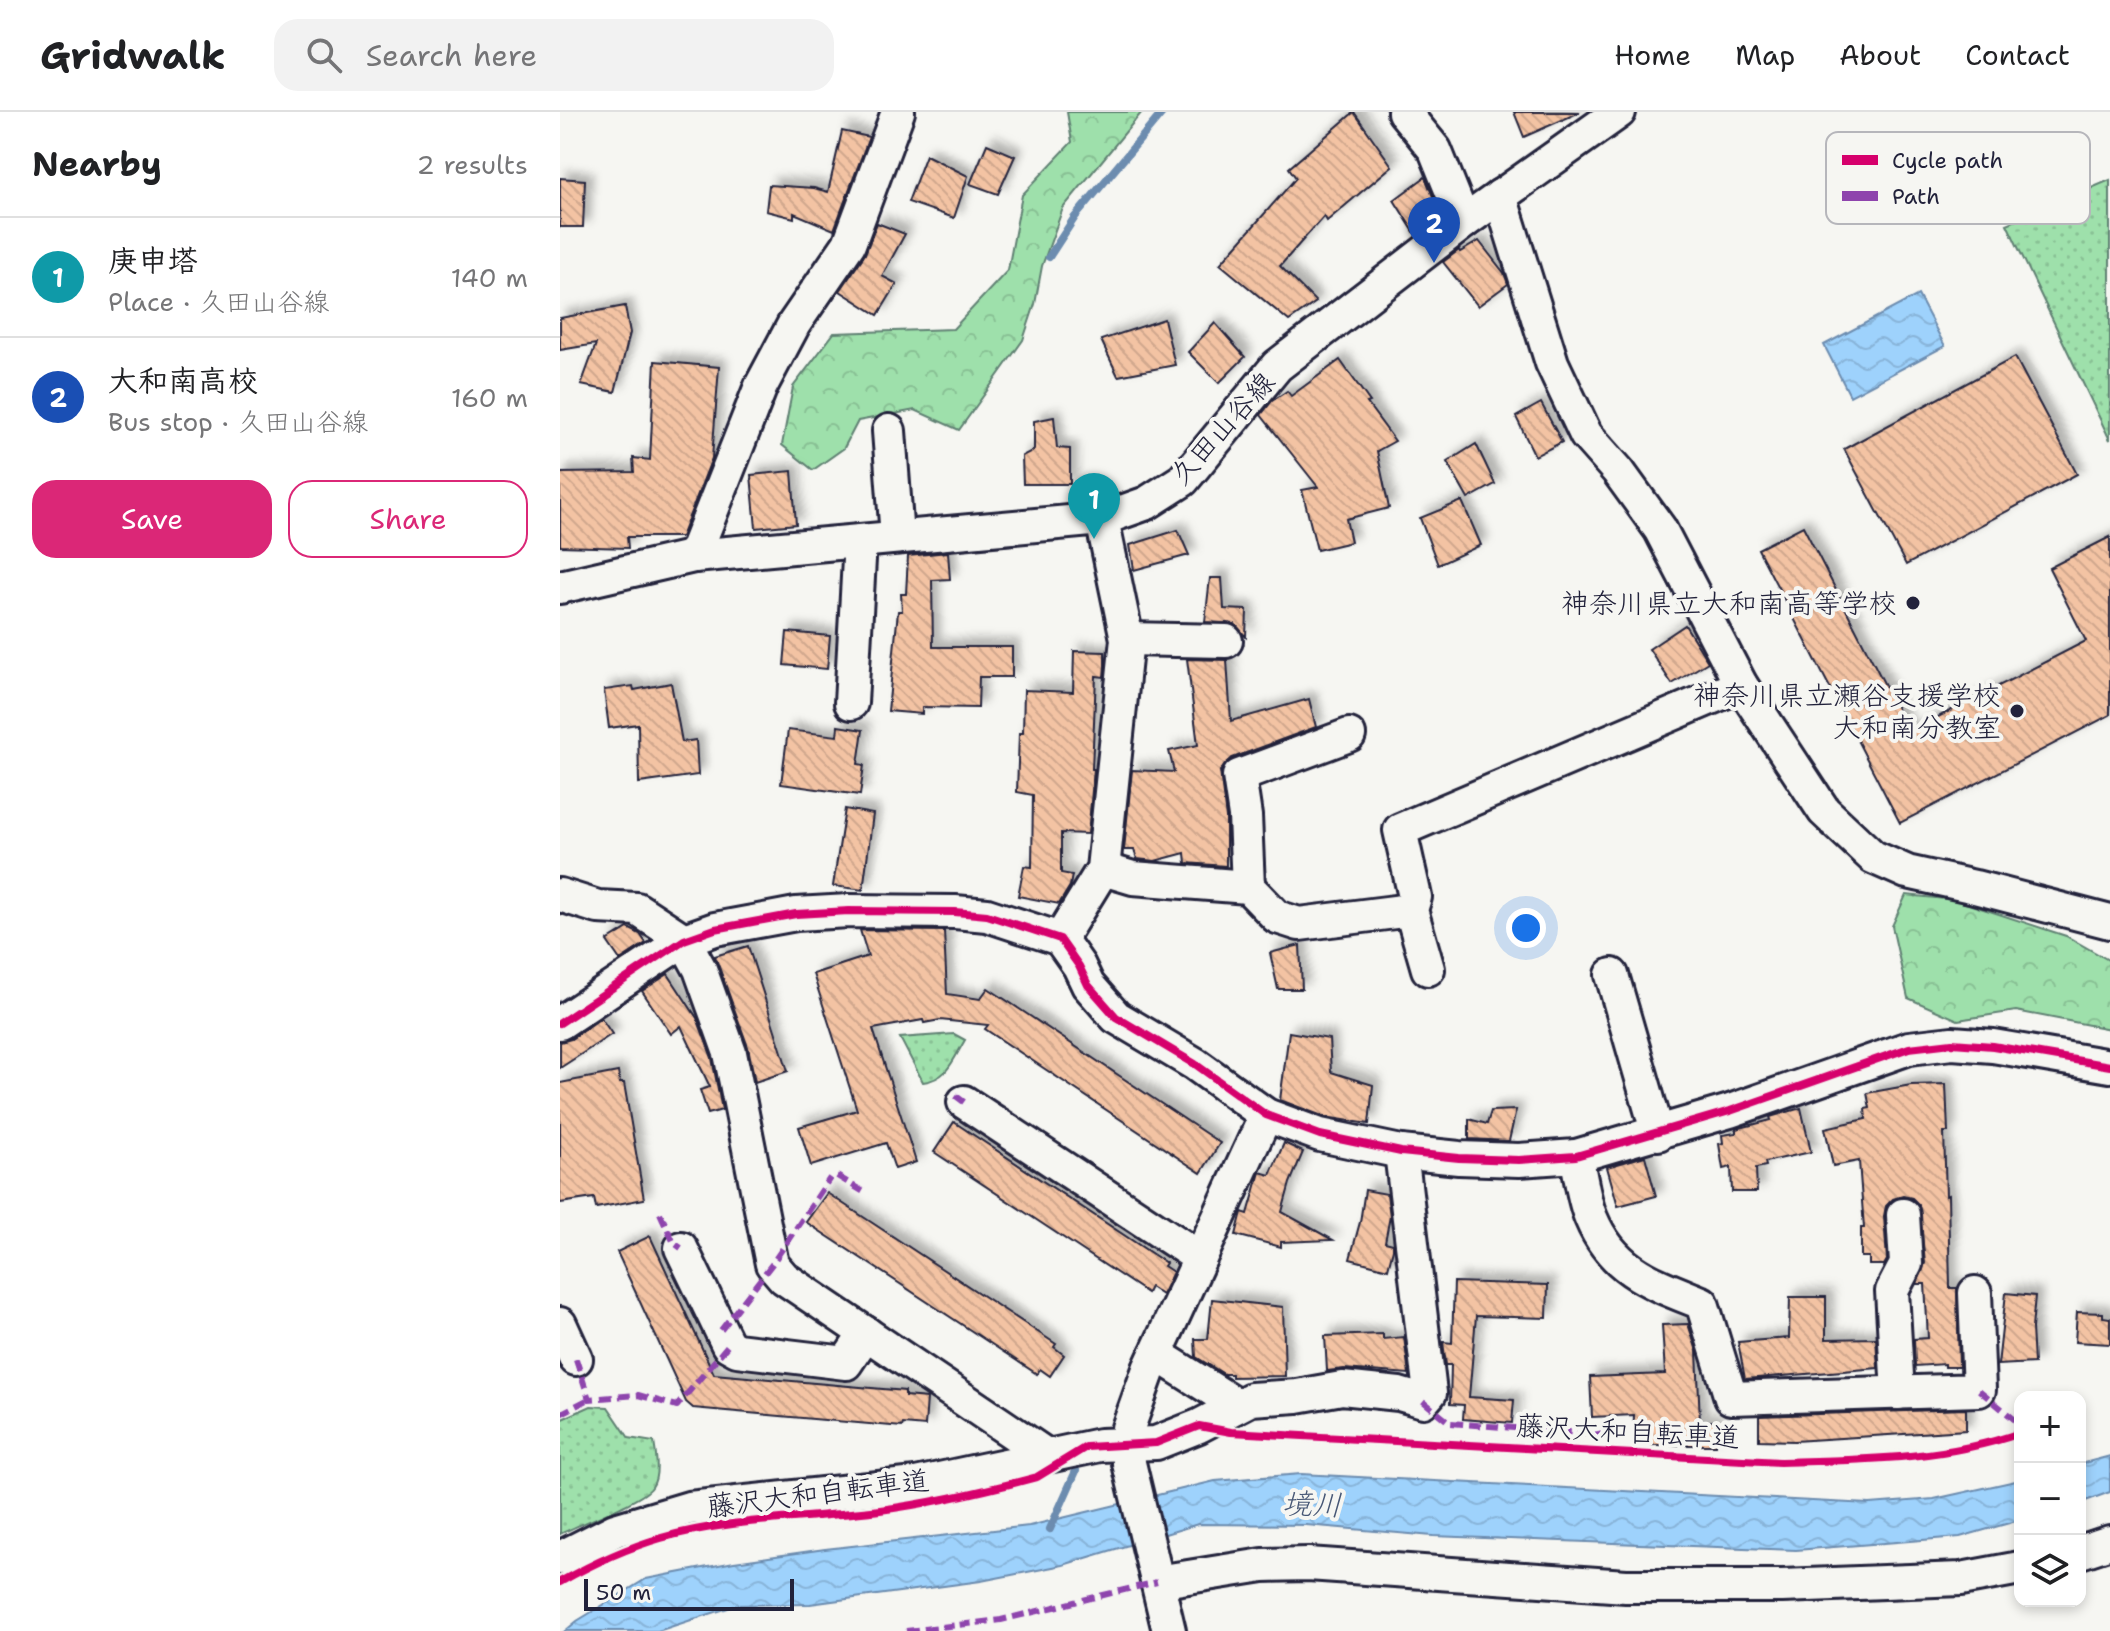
<!DOCTYPE html>
<html lang="en">
<head>
<meta charset="utf-8">
<style>
	body { margin:0; font-family:"Shantell Sans","Klee One",sans-serif; background:#f2f2f2; color:#202124 }
	.controls { position:absolute; right:24px; bottom:24px; display:grid; overflow:hidden; border-radius:16px; box-shadow:0 4px 12px #0003 }
	.controls button { width:72px; height:72px; display:grid; place-items:center; padding:0; border:0; border-bottom:2px solid #e0e0e0; background:#fff; color:#202124; font:40px sans-serif }
	.scale { position:absolute; left:24px; bottom:20px; width:210px; box-sizing:border-box; padding-left:8px; border:4px solid #22223b; border-top:0; font-size:22px; line-height:28px; white-space:nowrap; color:#22223b; -webkit-text-stroke:6px #f6f6f2; paint-order:stroke }
	.you { position:absolute; left:966px; top:816px; width:28px; height:28px; margin:-20px; border:6px solid #fff; border-radius:50%; background:#1a73e8; box-shadow:0 0 0 12px #1a73e833 }
	.badge { display:grid; place-items:center; width:52px; height:52px; border-radius:50%; background:#db2777; color:#fff; font-size:26px; font-weight:700 }
	.pin { position:absolute; translate:-50% -66px; filter:drop-shadow(0 2px 4px #0008) }
	.pin::after { content:''; position:absolute; top:42px; width:28px; height:24px; background:inherit; clip-path:polygon(0 0,100% 0,50% 100%) }
	.list { margin:0; padding:0; list-style:none }
	h2 { display:flex; justify-content:space-between; align-items:center; height:104px; margin:0; padding:0 32px; font-size:34px }
	h2 small { font-size:26px; font-weight:400; color:#757577 }
	.list li { display:grid; grid-template-columns:52px 1fr auto; gap:24px; align-items:center; box-sizing:border-box; height:120px; padding:0 32px; border-top:2px solid #e0e0e0 }
	.list b { display:block; font-size:30px; white-space:nowrap }
	.list p { margin:0; font-size:26px; white-space:nowrap; color:#757577 }
	.list em { font-size:26px; font-style:normal; color:#757577 }
	.actions { display:flex; gap:16px; padding:24px 32px }
	.actions a { flex:1; padding:18px 0; border:2px solid #db2777; border-radius:24px; text-align:center; font-size:28px; color:#db2777 }
	.actions .main { background:#db2777; color:#fff }
	.icon { flex:none; width:44px; height:44px; fill:none; stroke:currentColor; stroke-width:2; stroke-linecap:round; stroke-linejoin:round }
	.map { position:relative; flex:none; width:1550px; height:1519px; overflow:hidden }
	header { display:flex; align-items:center; gap:48px; box-sizing:border-box; height:112px; padding:0 40px; background:#fff; border-bottom:2px solid #e0e0e0 }
	header strong { font-size:38px }
	nav { display:flex; gap:44px; margin-inline-start:auto; font-size:28px }
	.search { width:560px; height:72px; background:#f2f2f2; display:flex; align-items:center; gap:20px; box-sizing:border-box; padding:0 28px; border-radius:24px; color:#757577; font-size:30px }
	main { display:flex }
	aside { flex:1; background:#fff }
	.map>svg:first-child { display:block }
	.grass { fill:url(#grass-dots); stroke:#608173; stroke-width:2 }
	.forest { fill:url(#forest-crowns); stroke:#608173; stroke-width:2 }
	.water { fill:url(#water-waves); stroke:#6c8caf; stroke-width:2 }
	.lines { fill:none; stroke-linecap:round; stroke-linejoin:round }
	.stream { stroke:#6c8caf; stroke-width:8 }
	.building { fill:url(#building-back-hatch); stroke:#22223b; stroke-width:2; filter:url(#shadow) }
	.minor-casing { stroke:#22223b; stroke-width:38 }
	.minor { stroke:#f6f6f2; stroke-width:32 }
	.quiet { stroke:#8e44ad; stroke-width:6; stroke-dasharray:12 6; stroke-linecap:butt }
	.cycleway-casing { stroke:#f6f6f2; stroke-width:13 }
	.cycleway { stroke:#d6006c; stroke-width:8 }
	.poi-dot { fill:#22223b; stroke:#f6f6f2; stroke-width:3 }
	.labels { text-anchor:middle; dominant-baseline:central; stroke-width:8; stroke-linejoin:round; paint-order:stroke }
	.street-label { font-size:28px; fill:#22223b; stroke:#f6f6f2 }
	.poi-label { font-size:28px; fill:#22223b; stroke:#f6f6f2; text-anchor:end }
	.water-label { font-size:30px; font-style:italic; fill:#475775; stroke:#f6f6f2 }
	.key { fill:#f6f6f2; stroke:#b6b6bb; stroke-width:2 }
	.key-label { font-size:22px; fill:#22223b }
</style>
</head>
<body>
<header>
<strong>Gridwalk</strong>
<div class="search"><svg class="icon" aria-label="search" viewBox="0 0 24 24"><circle cx="10" cy="10" r="6"/><path d="M15 15l6 6"/></svg>Search here</div>
<nav><a>Home</a><a>Map</a><a>About</a><a>Contact</a></nav>
</header>
<main>
<aside>
<h2>Nearby<small>2 results</small></h2>
<ul class="list">
<li><span class="badge" style="background:#0f9aa8">1</span><div><b>庚申塔</b><p>Place · 久田山谷線</p></div><em>140 m</em></li>
<li><span class="badge" style="background:#1a4fb4">2</span><div><b>大和南高校</b><p>Bus stop · 久田山谷線</p></div><em>160 m</em></li>
</ul>
<div class="actions"><a class="main">Save</a><a>Share</a></div>
</aside>
<div class="map">
<svg width="1550" height="1519" viewBox="0 0 1550 1519">
	<defs>
		<pattern id="grass-dots" width="8" height="8" patternUnits="userSpaceOnUse" patternTransform="scale(2)"><rect width="8" height="8" fill="#9ee0ab"/><path d="M2 2h.1M6 6h.1" fill="none" stroke="#88c094" stroke-width="1.8" stroke-linecap="round"/></pattern>
		<pattern id="forest-crowns" width="20" height="18" patternUnits="userSpaceOnUse" patternTransform="scale(2)"><rect width="20" height="18" fill="#9ee0ab"/><path d="M2 6a3 3 0 1 1 6 0M12 15a3 3 0 1 1 6 0" fill="none" stroke="#88c094"/></pattern>
		<pattern id="water-waves" width="16" height="10" patternUnits="userSpaceOnUse" patternTransform="scale(2)"><rect width="16" height="10" fill="#9ed2fc"/><path d="M0 5q4-4 8 0t8 0" fill="none" stroke="#88b4d9"/></pattern>
		<pattern id="building-back-hatch" width="6" height="6" patternUnits="userSpaceOnUse" patternTransform="scale(2)"><rect width="6" height="6" fill="#f3c3a3"/><path d="M-1 5l2 2M0 0l6 6M5-1l2 2" fill="none" stroke="#d0a78d"/></pattern>
		<filter id="shadow"><feDropShadow dx="7" dy="-7" stdDeviation="4" flood-color="#0004"/></filter>
	</defs>
	<rect width="100%" height="100%" fill="#f6f6f2"/>
	<filter id="ink" filterUnits="userSpaceOnUse"><feTurbulence type="fractalNoise" baseFrequency=".0125" numOctaves="2"/><feDisplacementMap in="SourceGraphic" scale="16" xChannelSelector="R" yChannelSelector="G"/><feConvolveMatrix kernelMatrix="1 2 1 2 8 2 1 2 1" color-interpolation-filters="sRGB"/></filter>
	<g filter="url(#ink)">
		<g class="grass">
			<path d="M1550,68V328L1447,112Z"/>
			<path d="M394,922L405,928C393,948 388,967 363,970L340,926Z"/>
			<path d="M31,1294L48,1295L69,1326L94,1330C96,1343 100,1363 92,1375C83,1389 19,1412 0,1422V1308Z"/>
		</g>
		<g class="forest">
			<path d="M507,0H582L503,96L482,154L475,192L463,228L399,318L355,298L298,309L284,336L253,358L222,333L233,275L274,221L393,217L448,158L462,83L512,30Z"/>
			<path d="M1346,783L1396,788L1506,824L1550,849V917L1456,899L1398,908L1348,886L1332,814Z"/>
		</g>
		<g class="water">
			<path d="M1358,183L1385,234L1290,284L1264,233Z"/>
			<path d="M1550,1344V1380L1520,1391V1352Z"/>
			<path d="M741,1362L1310,1392L1374,1387L1460,1368V1408L1400,1425L1236,1438L873,1424L746,1413L638,1412L503,1453L421,1469L250,1492L177,1493L98,1519H5L17,1509L86,1467L174,1450L265,1437L469,1414L655,1369Z"/>
		</g>
		<g class="lines">
			<g class="stream">
				<path d="M489,145L515,105L603,0"/>
				<path d="M490,1417L516,1359"/>
			</g>
		</g>
		<g class="building">
			<path d="M794,0L832,54L767,109L764,104L720,154L756,190L729,209L660,152L736,66L729,56Z"/>
			<path d="M954,0H1020L964,25Z"/>
			<path d="M282,19L309,25L274,118L234,101V106L206,99L209,73L254,76L268,80Z"/>
			<path d="M427,32L455,44L438,82L410,72Z"/>
			<path d="M366,43L408,64L394,106L348,90Z"/>
			<path d="M865,65L881,104L856,123L834,88Z"/>
			<path d="M0,66L25,68L23,115H0Z"/>
			<path d="M317,111L345,122L322,164L337,172L318,203L280,179L305,142Z"/>
			<path d="M919,129L944,161L948,172L918,194L883,150L899,138L900,140Z"/>
			<path d="M65,194L70,221L55,280L21,273L36,232L0,238V206Z"/>
			<path d="M604,207L615,253L558,264L541,228Z"/>
			<path d="M655,211L685,245L659,271L628,240Z"/>
			<path d="M1455,245L1517,362L1346,453L1284,337Z"/>
			<path d="M780,248L810,290L807,291L835,329L817,339L829,396L786,407L791,430L757,438L742,378L758,375L701,303L712,289L727,279L731,284Z"/>
			<path d="M95,249L159,255L152,346L121,425H67L68,436L0,434V361L74,360L73,346L90,348Z"/>
			<path d="M981,291L1002,330L975,344L956,305Z"/>
			<path d="M494,305L497,336L510,337V372H463L462,344L474,338V309Z"/>
			<path d="M916,332L935,372L908,387L887,350Z"/>
			<path d="M232,359L236,412L196,416L191,363Z"/>
			<path d="M902,389L921,433L878,453L860,406Z"/>
			<path d="M1243,414L1349,620L1526,529L1489,456L1550,425V603L1340,711L1198,437Z"/>
			<path d="M618,418L629,443L574,458L570,433Z"/>
			<path d="M388,440L390,467L372,468L373,535H452V565H419L418,596L362,595V602L328,599L338,499H342L341,482H346L348,444Z"/>
			<path d="M650,466H662L664,497L687,498L686,525L675,512L645,510Z"/>
			<path d="M1125,513L1148,550L1112,572L1089,537Z"/>
			<path d="M227,520L270,524L267,557L224,553Z"/>
			<path d="M514,539L545,540V554L544,565L536,564L532,657H534L528,722L501,721V761L512,763L510,774L499,792L458,784L464,754L472,755L473,683L457,680L459,621H463L464,578L513,580Z"/>
			<path d="M627,547L667,548L671,609L749,587L756,615L672,646L660,659L666,706V754L626,751L625,741L595,749L577,747L574,738H564L572,658L614,660L609,639L638,633Z"/>
			<path d="M111,571L122,630L136,628L138,663L79,671L78,612L49,616L44,578L73,574L74,578Z"/>
			<path d="M278,614L303,618L298,652L304,653L300,683L221,672L228,618L277,624Z"/>
			<path d="M285,697L313,702L303,778L273,774Z"/>
			<path d="M68,816L80,822L86,831L60,848L47,829Z"/>
			<path d="M300,818L384,819L387,882L420,887L428,876L660,1031L641,1061L425,917L428,913L380,908L364,911L363,908L313,917L356,1050L335,1057L326,1031L251,1054L239,1015L297,998L253,862L308,844Z"/>
			<path d="M740,833L742,877H718L710,841Z"/>
			<path d="M188,834L228,959L195,970L188,935L155,844Z"/>
			<path d="M108,862L137,906L152,946L162,998L148,1002L140,978L150,975L121,914L111,922L82,879Z"/>
			<path d="M41,906L52,922L0,956V930L11,927Z"/>
			<path d="M729,920L769,927L771,960L813,973L809,1012L765,1005L720,988Z"/>
			<path d="M58,960L60,971H64L84,1087L36,1096L34,1086L0,1091V971Z"/>
			<path d="M1386,972L1388,1020H1384L1386,1084L1388,1083L1390,1176H1397L1399,1255H1385V1252L1355,1254L1354,1227L1368,1226L1365,1172H1357L1365,1151L1359,1093L1352,1086L1343,1084L1333,1087L1326,1094L1324,1104L1327,1148L1324,1153H1309V1145H1301V1116H1304L1299,1049L1273,1054L1265,1016L1306,1007L1305,997L1310,996L1307,981L1351,973Z"/>
			<path d="M1241,996L1251,1040L1205,1050L1206,1054L1196,1056L1197,1080H1172L1171,1055L1163,1057L1159,1032L1163,1031L1162,1023L1176,1021V1017L1211,1008L1210,1005Z"/>
			<path d="M956,998L949,1029L909,1027V1007L927,1012L931,999Z"/>
			<path d="M394,1010L606,1151L604,1154L613,1160L602,1183L590,1175L587,1181L374,1040Z"/>
			<path d="M724,1031L743,1040L730,1071L722,1100L773,1128L721,1130V1135L676,1123L682,1100L688,1102L700,1060L710,1063Z"/>
			<path d="M1085,1044L1096,1084L1058,1094L1047,1055Z"/>
			<path d="M805,1078L827,1082L830,1104L825,1130L833,1132V1137L828,1157L790,1147L800,1110Z"/>
			<path d="M267,1081L496,1232L494,1235L504,1243L490,1264L480,1257L477,1262L246,1110Z"/>
			<path d="M90,1124L154,1262L345,1279V1284L367,1286L365,1314L343,1312L342,1315L133,1296L126,1290L57,1140Z"/>
			<path d="M894,1170L988,1173L987,1206L916,1204L909,1285L954,1288L952,1311L903,1307L904,1293L890,1292L891,1253H886L883,1230L892,1231Z"/>
			<path d="M1446,1181L1475,1184L1472,1216L1474,1251L1438,1253Z"/>
			<path d="M1230,1185H1266V1227L1316,1226L1318,1256L1185,1267L1178,1230L1229,1226Z"/>
			<path d="M652,1187L723,1195L725,1264L672,1265V1262H664L636,1245L635,1227H648Z"/>
			<path d="M1517,1200L1543,1201V1205L1550,1206V1232L1515,1230Z"/>
			<path d="M1128,1212L1137,1239L1140,1310L1155,1309L1156,1333H1073L1074,1303L1032,1305L1030,1265L1105,1262L1102,1213Z"/>
			<path d="M823,1222V1227L844,1225L849,1262L784,1257L767,1259L765,1224Z"/>
			<path d="M1406,1297V1318L1234,1329L1199,1328V1304Z"/>
		</g>
		<g class="lines">
			<g class="minor-casing">
				<g id="minor">
					<path d="M844,0L875,38L904,110"/>
					<path d="M940,84L992,251L1026,323L1058,359L1100,417L1181,573L1264,699L1313,745L1347,760L1415,775L1550,810"/>
					<path d="M329,319L337,425"/>
					<path d="M134,444L201,274L234,212L289,132L338,0"/>
					<path d="M0,475L134,444L542,407L587,391L623,368L717,254L904,110L1059,0"/>
					<path d="M567,527L666,529"/>
					<path d="M291,591L300,429"/>
					<path d="M543,757L573,766L688,775L717,805L739,812L851,798"/>
					<path d="M688,775L685,704L679,664L789,623"/>
					<path d="M0,783L38,795L77,797L124,828L140,857L170,941L212,1152L224,1166L486,1343"/>
					<path d="M500,827L543,757L567,527L542,407"/>
					<path d="M868,857L851,798L855,785L840,718L1181,573"/>
					<path d="M1052,863L1098,1022"/>
					<path d="M0,911L124,828L155,817L236,802L289,799L395,800L427,803L500,827L519,854L528,873L556,905L635,952L706,1003L760,1023L841,1040L899,1046L959,1048L1016,1044L1170,999L1349,936L1392,931L1433,934L1550,954"/>
					<path d="M404,990L640,1146"/>
					<path d="M1016,1044C1021,1064 1023,1087 1031,1106C1053,1159 1092,1171 1142,1191L1171,1286L1419,1278L1415,1181"/>
					<path d="M121,1136L168,1233L177,1238L286,1251L306,1221"/>
					<path d="M0,1212L16,1247"/>
					<path d="M596,1242L677,1293"/>
					<path d="M1338,1281L1332,1179L1346,1152L1343,1103"/>
					<path d="M1520,1440L1550,1430"/>
					<path d="M0,1446L55,1418L129,1396L356,1372L540,1333L596,1331L639,1314L691,1287L737,1284L782,1276L839,1282L863,1289L870,1281L841,1040"/>
					<path d="M597,1470L703,1453L748,1452L1066,1474H1222L1401,1467L1460,1456"/>
					<path d="M609,1519L569,1351L568,1316L589,1257L706,1003"/>
				</g>
			</g>
			<use href="#minor" class="minor"/>
			<g class="quiet">
				<path d="M396,984L404,990"/>
				<path d="M277,1064L307,1082"/>
				<path d="M100,1101L114,1131L121,1136"/>
				<path d="M161,1218L212,1152L270,1066"/>
				<path d="M16,1247L29,1287L78,1283L117,1294L168,1233"/>
				<path d="M1419,1278L1460,1312"/>
				<path d="M863,1289L890,1311L1045,1323"/>
				<path d="M0,1302L29,1287"/>
				<path d="M346,1519L441,1508L597,1470"/>
			</g>
			<g class="cycleway-casing">
				<g id="cycleway">
					<path d="M0,911L124,828L155,817L236,802L289,799L395,800L427,803L500,827L519,854L528,873L556,905L635,952L706,1003L760,1023L841,1040L899,1046L959,1048L1016,1044L1170,999L1349,936L1392,931L1433,934L1550,954"/>
					<path d="M0,1470C32,1452 66,1436 101,1426C172,1406 248,1407 320,1398C373,1391 425,1379 477,1365L526,1335L596,1331L639,1314L671,1320L1220,1350C1300,1348 1384,1348 1460,1321"/>
				</g>
			</g>
			<use href="#cycleway" class="cycleway"/>
		</g>
	</g>
	<g class="poi-dot">
		<circle cx="1353" cy="491" r="8"/>
		<circle cx="1457" cy="599" r="8"/>
	</g>
	<g class="labels">
		<g class="street-label">
			<text transform="translate(662 316) rotate(-48)">久田山谷線</text>
			<text transform="translate(1068 1319) rotate(3)">藤沢大和自転車道</text>
			<text transform="translate(258 1381) rotate(-7)">藤沢大和自転車道</text>
		</g>
		<g class="poi-label">
			<text x="1337" y="491">神奈川県立大和南高等学校</text>
			<text x="1441" y="583">神奈川県立瀬谷支援学校<tspan x="1441" dy="32">大和南分教室</tspan></text>
		</g>
		<g class="water-label">
			<text transform="translate(752 1392) rotate(2)">境川</text>
		</g>
	</g>
	<rect x="1266" y="20" width="264" height="92" rx="12" class="key"/>
	<rect x="1282" y="43" width="36" height="10" fill="#d6006c"/>
	<rect x="1282" y="79" width="36" height="10" fill="#8e44ad"/>
	<g class="key-label">
		<text x="1332" y="56">Cycle path</text>
		<text x="1332" y="92">Path</text>
	</g>
</svg>
<div class="controls">
<button>+</button>
<button>−</button>
<button><svg class="icon" aria-label="layers" viewBox="0 0 24 24"><path d="M12 4l9 5-9 5-9-5zM3 14l9 5 9-5"/></svg></button>
</div>
<div class="scale">50 m</div>
<div class="you"></div>
<div class="pin badge" style="left:534px;top:427px;background:#0f9aa8">1</div>
<div class="pin badge" style="left:874px;top:151px;background:#1a4fb4">2</div>
</div>
</main>
</body>
</html>
